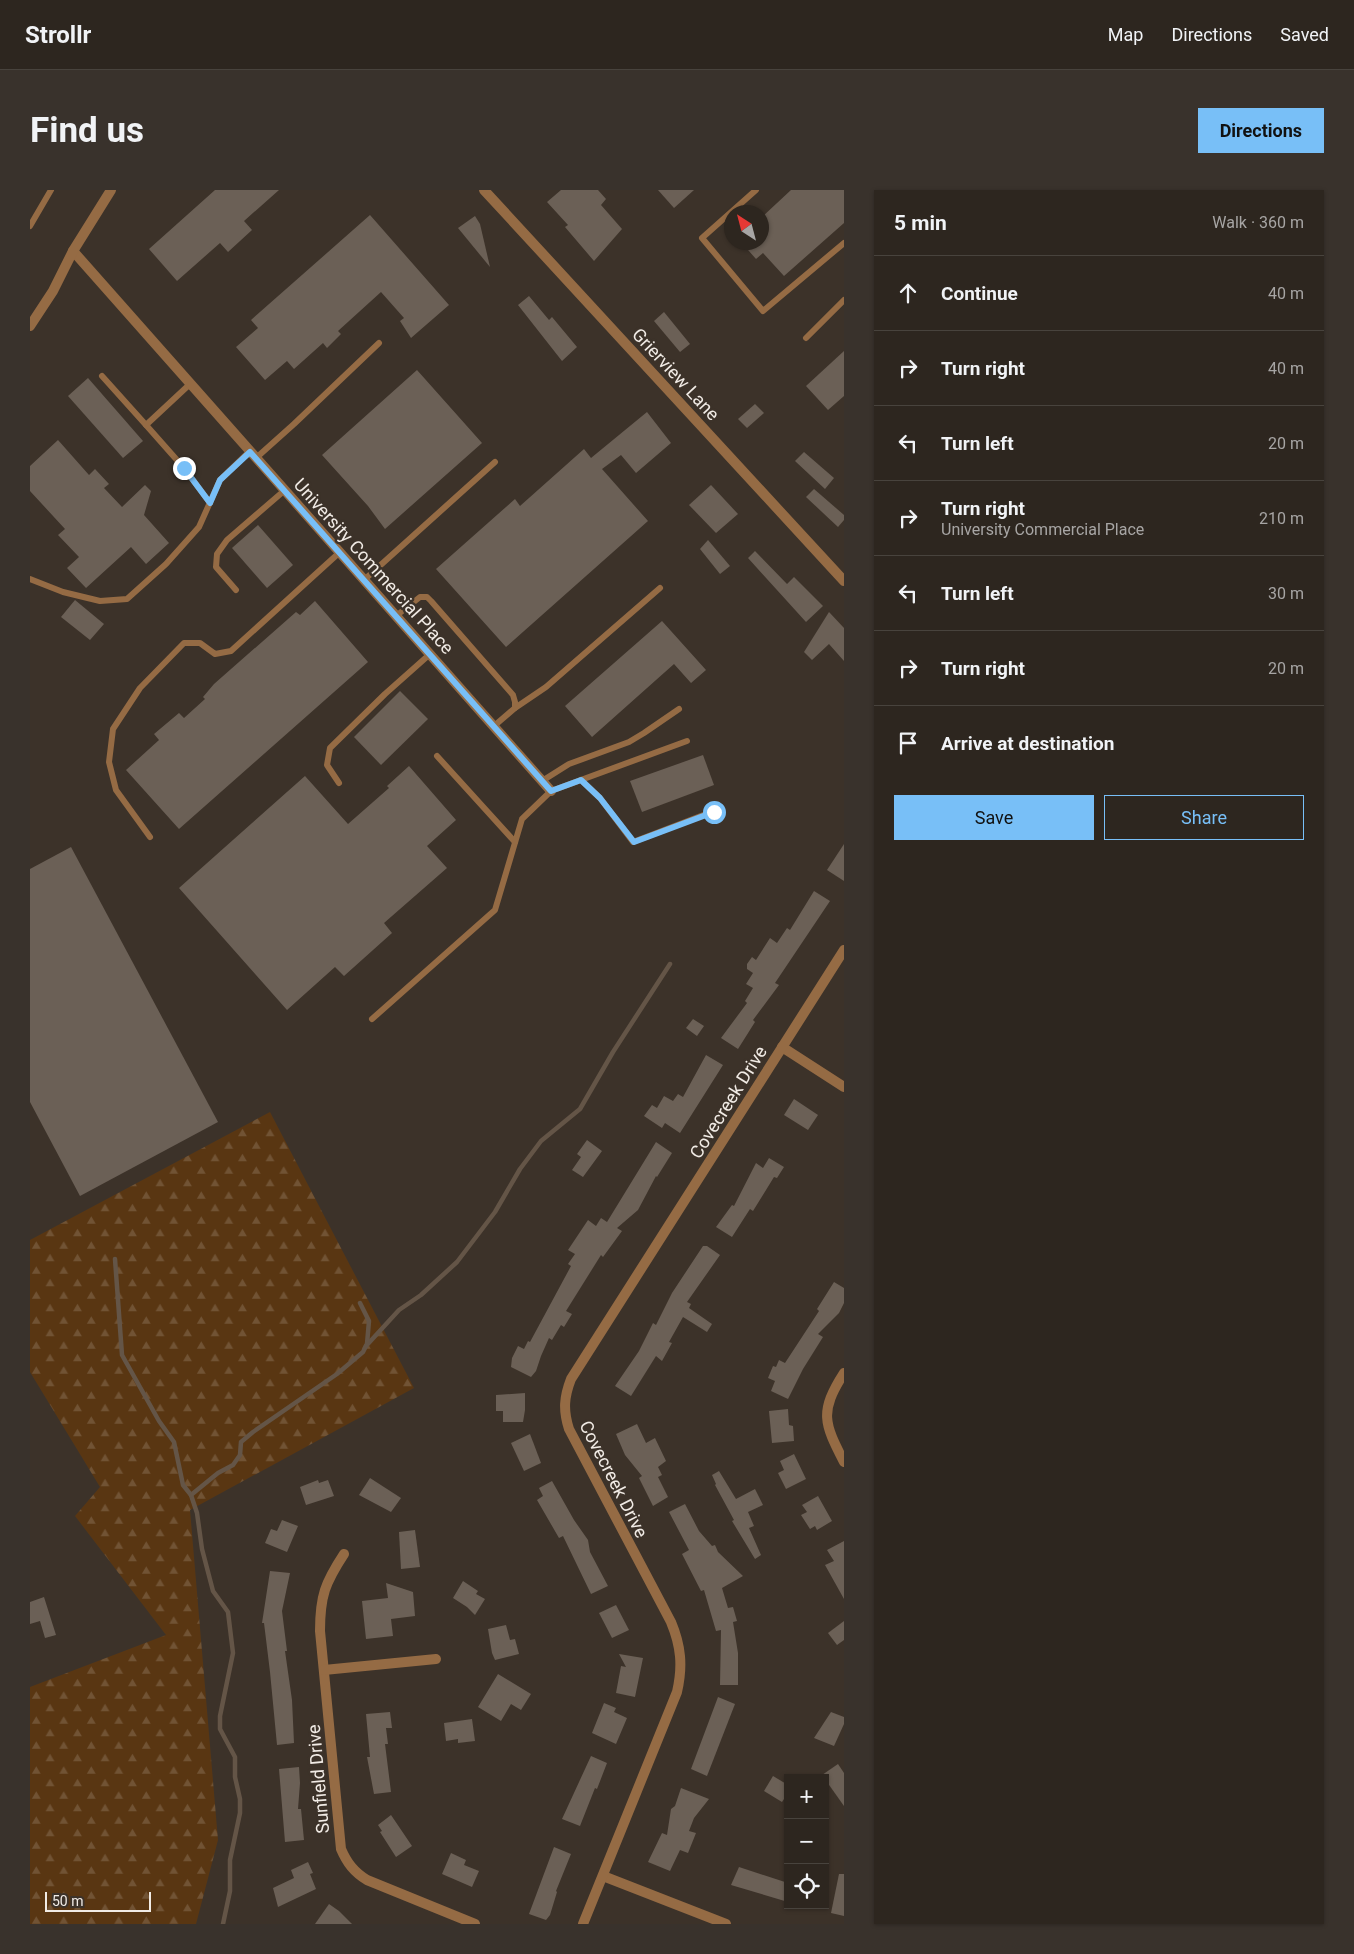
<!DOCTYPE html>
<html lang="en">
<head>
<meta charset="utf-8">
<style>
	body { margin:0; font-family:Roboto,sans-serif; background:#39322c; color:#f1f3f6 }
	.controls { position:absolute; right:15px; bottom:15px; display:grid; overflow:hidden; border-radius:0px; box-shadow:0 1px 4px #0004 }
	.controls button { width:45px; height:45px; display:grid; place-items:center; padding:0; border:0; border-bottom:1px solid #48433d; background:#2d261f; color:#f1f3f6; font:25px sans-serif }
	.compass { position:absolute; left:694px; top:15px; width:45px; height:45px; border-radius:50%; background:#2d261f; box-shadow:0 1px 4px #0004; rotate:324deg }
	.scale { position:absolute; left:15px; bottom:12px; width:106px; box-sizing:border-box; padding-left:5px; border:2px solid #f1ebe5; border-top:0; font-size:14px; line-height:18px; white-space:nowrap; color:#f1ebe5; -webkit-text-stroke:4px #3c3229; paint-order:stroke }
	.stop { position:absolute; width:15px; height:15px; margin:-11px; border:4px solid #78bff7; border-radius:50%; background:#fff }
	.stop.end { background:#78bff7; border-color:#fff; box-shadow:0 1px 5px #0008 }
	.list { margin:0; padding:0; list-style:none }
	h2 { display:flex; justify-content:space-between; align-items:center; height:65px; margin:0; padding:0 20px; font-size:21px }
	h2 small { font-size:16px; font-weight:400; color:#a7a5a4 }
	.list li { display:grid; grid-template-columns:32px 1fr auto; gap:15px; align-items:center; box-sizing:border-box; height:75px; padding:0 20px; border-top:1px solid #48433d }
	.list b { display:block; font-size:19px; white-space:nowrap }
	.list p { margin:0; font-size:16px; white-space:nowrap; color:#a7a5a4 }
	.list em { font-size:16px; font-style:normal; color:#a7a5a4 }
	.actions { display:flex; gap:10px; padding:15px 20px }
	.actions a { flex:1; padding:11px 0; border:1px solid #78bff7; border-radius:0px; text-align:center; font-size:18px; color:#78bff7 }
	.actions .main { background:#78bff7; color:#111 }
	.icon { flex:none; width:28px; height:28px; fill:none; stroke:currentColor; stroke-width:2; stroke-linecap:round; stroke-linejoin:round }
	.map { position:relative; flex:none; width:814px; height:1734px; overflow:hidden; border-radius:0px }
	header { display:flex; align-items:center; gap:30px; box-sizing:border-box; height:70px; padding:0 25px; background:#2d261f; border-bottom:1px solid #48433d }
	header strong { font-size:24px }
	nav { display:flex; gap:28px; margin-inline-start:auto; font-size:18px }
	.intro { display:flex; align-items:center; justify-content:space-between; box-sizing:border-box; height:120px; padding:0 30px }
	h1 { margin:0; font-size:35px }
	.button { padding:12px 22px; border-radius:0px; background:#78bff7; color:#111; font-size:18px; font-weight:700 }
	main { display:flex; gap:30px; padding:0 30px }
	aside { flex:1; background:#2d261f; border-radius:0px; box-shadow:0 1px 4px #0004 }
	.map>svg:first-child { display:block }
	.forest { fill:url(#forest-firs) }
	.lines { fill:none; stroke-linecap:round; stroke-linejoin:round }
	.stream { stroke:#645547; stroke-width:4.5 }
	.building { fill:#6b6056 }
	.lane { stroke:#956b44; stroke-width:6 }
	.street { stroke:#956b44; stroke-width:10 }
	.route { stroke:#78bff7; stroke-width:6 }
	.labels { text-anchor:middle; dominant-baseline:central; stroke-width:5; stroke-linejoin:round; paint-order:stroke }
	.street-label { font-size:18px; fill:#f1ebe5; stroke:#3c3229 }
</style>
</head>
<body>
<header>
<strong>Strollr</strong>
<nav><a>Map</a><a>Directions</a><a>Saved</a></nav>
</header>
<div class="intro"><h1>Find us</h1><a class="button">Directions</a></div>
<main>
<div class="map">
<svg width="814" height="1734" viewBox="0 0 814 1734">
	<defs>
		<pattern id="forest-firs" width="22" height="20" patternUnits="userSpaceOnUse" patternTransform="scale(1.25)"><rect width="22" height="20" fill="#593612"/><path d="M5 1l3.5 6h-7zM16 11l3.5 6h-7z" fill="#715334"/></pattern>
	</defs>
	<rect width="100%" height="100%" fill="#3c3229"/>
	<path class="forest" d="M240,922L384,1198L160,1320L188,1650L166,1734H0V1497L136,1445L45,1326L70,1297L0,1182V1050Z"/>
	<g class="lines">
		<g class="stream">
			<path d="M85,1069L92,1165L129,1231L144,1252L153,1295L161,1305L167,1323L172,1359L183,1401L198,1422L203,1463L190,1526V1539L205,1567V1587L210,1609V1623L200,1670V1701L193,1734"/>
			<path d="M336,1156L369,1120L391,1105L427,1072L465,1022L490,979L511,951L550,919L583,862L640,774"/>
			<path d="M161,1305L188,1283L203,1275L210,1265L211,1252L223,1242L307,1184L333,1162L337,1154L339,1131L330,1113"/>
		</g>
	</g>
	<g class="building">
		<path d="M185,0H249L214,31L222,40L198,62L190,53L147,91L119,59Z"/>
		<path d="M531,0H568L576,9L571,15L592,39L564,71L535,37L538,35L517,12Z"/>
		<path d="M628,0H664L644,18Z"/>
		<path d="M761,0H814V33L754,86L733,63L726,69L711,52H732V27Z"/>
		<path d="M340,25L419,115L381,148L370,131L374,128L351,102L308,141L311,144L297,158L293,153L264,179L257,171L235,190L206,157L228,138L221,130Z"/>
		<path d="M445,26L450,34L460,77L428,38Z"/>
		<path d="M499,106L519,130L522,127L547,157L532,171L488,115Z"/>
		<path d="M634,122L660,154L650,162L624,131Z"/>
		<path d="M814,161V206L798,220L776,196Z"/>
		<path d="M387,180L452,253L355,339L338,316L292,265Z"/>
		<path d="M58,188L113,251L93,268L38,206Z"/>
		<path d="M725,214L734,223L717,238L708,229Z"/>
		<path d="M617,222L641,253L606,283L591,265L572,279L618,331L476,457L406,379L485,309L490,316L554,259L561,268Z"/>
		<path d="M28,250L59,285L65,279L79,294L74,298L92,317L115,295L121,301L114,325L139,353L116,374L101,357L56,398L37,378L49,367L28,345L35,339L0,301V276Z"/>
		<path d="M774,262L804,288L795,299L765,271Z"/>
		<path d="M681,295L708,324L686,343L659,315Z"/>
		<path d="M784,299L814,325V330L808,337L776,307Z"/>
		<path d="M228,335L263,375L237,398L202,358Z"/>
		<path d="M678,350L700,376L690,384L670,359Z"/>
		<path d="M725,361L757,394L764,387L793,416L776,432L718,368Z"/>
		<path d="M45,410L74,434L60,450L31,427Z"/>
		<path d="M285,411L338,472L149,639L96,580L129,550L124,544L149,523L154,528L175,509L173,507L184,494L266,422L270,425Z"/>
		<path d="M799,422L814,438V471L799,454L782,470L774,462Z"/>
		<path d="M632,431L676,480L661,493L644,474L562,547L535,516Z"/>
		<path d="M370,501L398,529L351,575L324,547Z"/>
		<path d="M673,565L684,595L612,622L600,591Z"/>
		<path d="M379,576L426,630L397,656L417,678L354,733L362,743L314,786L305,777L257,820L149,698L275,586L318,634L359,598L357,596Z"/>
		<path d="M814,654V691L797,680Z"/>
		<path d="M41,657L188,932L50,1006L0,912V679Z"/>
		<path d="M784,701L800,711L745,793L749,795L723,830L725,832L708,859L691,848L717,813L715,811L723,798L716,794L723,783L717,779V774L722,767L726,770L740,748L747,753L757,738L760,740Z"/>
		<path d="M663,829L674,836L667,846L656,838Z"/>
		<path d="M676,865L693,875L650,943L635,933L632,938L614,926L622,915L627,918L634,906L643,911L648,904L653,907Z"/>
		<path d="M764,909L788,925L778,940L754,925Z"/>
		<path d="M557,950L572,961L553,987L542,980L551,967L547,964Z"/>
		<path d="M626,952L642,963L627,987L626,986L608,1020L587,1038L592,1041L573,1067L571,1065L536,1121L542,1124L534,1137L531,1135L522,1150L519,1148L511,1166L506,1181L501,1187L481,1177L482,1168L488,1156L494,1159L498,1151L500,1152L541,1076L538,1074L545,1064L538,1060L558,1030L566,1036L571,1028L577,1032Z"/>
		<path d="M739,968L754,977L747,988L744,987L723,1021L720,1019L702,1047L686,1037L702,1015L704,1016L726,973L733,978Z"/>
		<path d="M673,1056H677L690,1065L657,1112L661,1114L659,1118L682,1134L677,1142L653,1127L639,1152L642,1153L632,1171L626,1166L601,1206L585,1196L609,1161L623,1133L626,1135L642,1103Z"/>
		<path d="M804,1092L814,1098V1113L809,1123L788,1144L793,1147L773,1179L758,1209L741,1201L745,1191L738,1188L743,1176L746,1177L749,1170L755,1173L789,1121L787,1119Z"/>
		<path d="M495,1203V1220L493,1232H473V1221H466V1205Z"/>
		<path d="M758,1219L759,1235L763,1236L764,1251L742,1253L739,1221Z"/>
		<path d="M607,1234L616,1253L625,1248L636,1271L628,1277L632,1285L628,1287L638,1307L623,1316L609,1288L612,1286L595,1265L586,1244Z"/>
		<path d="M500,1244L511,1273L494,1281L481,1253Z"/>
		<path d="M764,1264L776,1289L756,1299L748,1283L754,1280L750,1271Z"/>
		<path d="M689,1281L706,1309L725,1299L733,1315L718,1322L724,1336L719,1338L731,1365L725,1369L702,1331L704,1330L685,1295L686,1294L682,1285Z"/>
		<path d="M340,1288L371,1308L361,1322L329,1305Z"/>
		<path d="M288,1290L289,1293L298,1290L304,1306L276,1315L270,1297Z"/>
		<path d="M522,1291L544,1330L558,1350L560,1362L578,1396L561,1404L533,1346L529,1348L507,1310L513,1306L509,1298Z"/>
		<path d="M788,1306L802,1331L787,1340L785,1336L780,1339L771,1325L777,1322L772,1315Z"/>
		<path d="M655,1314L669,1341L682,1356L685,1355L688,1362L713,1386L692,1398L698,1418L703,1417L707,1431L703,1432L708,1463V1495H690L691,1440L686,1441L674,1400L671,1401L652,1364L659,1360L639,1322Z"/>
		<path d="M252,1330L268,1336L257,1362L235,1353L241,1339L247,1341Z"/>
		<path d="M385,1340L390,1377L371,1379L369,1342Z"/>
		<path d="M814,1351V1409L795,1375L804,1371L797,1360Z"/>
		<path d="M240,1381L260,1383L252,1421L257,1461H255L262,1510L264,1553L247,1555L240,1482L234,1433H232Z"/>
		<path d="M433,1391L448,1401L446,1404L455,1409L445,1425L437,1417L423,1408Z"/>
		<path d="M356,1393L383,1402L385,1426L361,1429L363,1446L336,1449L332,1411L358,1408Z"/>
		<path d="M14,1407L26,1445L15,1448L10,1431L0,1434V1412Z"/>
		<path d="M586,1415L599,1440L582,1448L569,1423Z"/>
		<path d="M814,1431V1450L807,1455L798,1443Z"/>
		<path d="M476,1435L480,1450L485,1449L489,1464L465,1470L462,1463L458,1439Z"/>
		<path d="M589,1464L613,1468L605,1507L586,1503L591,1476L596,1477Z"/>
		<path d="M468,1484L501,1504L491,1520L481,1514L471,1531L448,1517Z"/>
		<path d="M688,1507L705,1514L677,1586L661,1579Z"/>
		<path d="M574,1513L586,1518L584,1522L597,1528L586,1554L562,1543Z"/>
		<path d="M360,1522L362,1538H356L358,1554H355L361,1602L344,1604L337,1567H340L336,1524Z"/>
		<path d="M801,1522L814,1527V1534L804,1556L784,1548Z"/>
		<path d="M442,1529L445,1551L428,1553V1549L416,1551L414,1533Z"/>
		<path d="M561,1566L577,1573L567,1599L565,1598L550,1636L532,1629Z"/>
		<path d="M808,1574L814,1583V1616L792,1585Z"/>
		<path d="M269,1577L270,1593L268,1619H271L274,1650L255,1652L249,1579Z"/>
		<path d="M743,1586L758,1595V1603L752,1612L734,1601Z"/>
		<path d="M651,1598L679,1609L664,1628L659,1641L666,1643L658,1663L650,1660L640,1681L618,1672L632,1643L637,1645L641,1619L645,1616Z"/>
		<path d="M361,1625L382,1656L366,1667L350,1642L352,1641L348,1635Z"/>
		<path d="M524,1657L541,1664L526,1701L527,1702L520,1725L516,1730L499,1724Z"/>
		<path d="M421,1663L436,1670L434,1675L449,1681L442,1697L412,1684Z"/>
		<path d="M278,1672L283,1683L280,1684L286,1699L248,1717L243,1698L264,1688L261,1680Z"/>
		<path d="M709,1677L758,1693V1712L701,1695Z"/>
		<path d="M809,1684H814V1726L801,1723Z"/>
		<path d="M299,1714L309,1721L322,1734H285Z"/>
	</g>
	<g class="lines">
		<g class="lane">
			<path d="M726,0L672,48L733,121L814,53"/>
			<path d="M0,36L21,0"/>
			<path d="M776,148L814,110"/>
			<path d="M72,186L116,235L160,194"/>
			<path d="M116,235L154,278L180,313"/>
			<path d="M226,268L264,234L349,153"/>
			<path d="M0,389L33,402L70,411L97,409L136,374L169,337L190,290L220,261"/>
			<path d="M334,390L465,272"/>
			<path d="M206,400L186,377L187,364L197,350L255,300"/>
			<path d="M366,426L390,407H397L401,411L483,505L485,512V518L464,536"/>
			<path d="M485,518L516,497L630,398"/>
			<path d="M407,566L485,652"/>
			<path d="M551,590L570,608L603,652L684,621"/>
			<path d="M512,591L539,574L599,552L614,543L649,519"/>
			<path d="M309,593L297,575L300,558L355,504L400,464"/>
			<path d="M120,647L86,600L79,572L83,539L110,498L154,453H170L185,464L201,461L310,362"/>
			<path d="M342,829L465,720L492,629L521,601L657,551"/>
		</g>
		<g class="street">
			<path d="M454,0L814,391"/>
			<path d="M43,61L521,601"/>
			<path d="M0,136L23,101L43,61L81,0"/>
			<path d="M752,857L814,897"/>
			<path d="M814,1183C789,1222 794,1233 814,1272"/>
			<path d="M314,1364C295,1393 290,1406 290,1441L311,1659C317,1673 324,1682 337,1690L445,1734"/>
			<path d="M294,1480L406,1469"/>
			<path d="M573,1686L696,1734"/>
			<path d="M553,1734L647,1502C653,1476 651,1456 641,1432L539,1239C533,1220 534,1207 541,1189L814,760"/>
		</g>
	</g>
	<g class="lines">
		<path class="route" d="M154,278L180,313L190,290L220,262L521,601L551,590L570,608L604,652L684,622"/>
	</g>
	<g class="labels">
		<g class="street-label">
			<text transform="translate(646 184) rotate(47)">Grierview Lane</text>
			<text transform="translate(344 376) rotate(48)">University Commercial Place</text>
			<text transform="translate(698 912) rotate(-58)">Covecreek Drive</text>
			<text transform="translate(584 1289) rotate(63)">Covecreek Drive</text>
			<text transform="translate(288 1589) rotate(-95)">Sunfield Drive</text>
		</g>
	</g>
</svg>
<div class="controls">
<button>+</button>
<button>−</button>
<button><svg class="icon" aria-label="locate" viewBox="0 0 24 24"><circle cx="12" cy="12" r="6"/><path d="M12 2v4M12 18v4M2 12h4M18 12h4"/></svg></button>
</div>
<svg class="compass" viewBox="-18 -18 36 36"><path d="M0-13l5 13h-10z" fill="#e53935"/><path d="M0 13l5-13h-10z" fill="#a7a5a4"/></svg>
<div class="scale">50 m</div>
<div class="stop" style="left:684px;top:622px"></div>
<div class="stop end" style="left:154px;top:278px"></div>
</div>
<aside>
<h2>5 min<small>Walk · 360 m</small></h2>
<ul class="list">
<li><svg class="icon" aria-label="ahead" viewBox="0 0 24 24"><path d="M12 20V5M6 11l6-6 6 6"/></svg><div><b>Continue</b></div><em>40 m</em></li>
<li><svg class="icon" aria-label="right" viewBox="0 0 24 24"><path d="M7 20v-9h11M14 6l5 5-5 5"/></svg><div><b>Turn right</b></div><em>40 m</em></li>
<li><svg class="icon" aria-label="left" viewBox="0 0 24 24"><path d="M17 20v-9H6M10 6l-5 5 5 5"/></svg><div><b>Turn left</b></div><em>20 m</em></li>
<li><svg class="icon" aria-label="right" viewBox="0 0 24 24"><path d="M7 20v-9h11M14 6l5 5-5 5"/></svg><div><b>Turn right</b><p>University Commercial Place</p></div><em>210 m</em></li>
<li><svg class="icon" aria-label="left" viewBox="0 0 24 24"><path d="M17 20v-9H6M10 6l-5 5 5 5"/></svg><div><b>Turn left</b></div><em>30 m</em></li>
<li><svg class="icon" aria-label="right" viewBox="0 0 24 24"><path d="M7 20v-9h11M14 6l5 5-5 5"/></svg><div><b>Turn right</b></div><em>20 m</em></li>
<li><svg class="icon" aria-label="arrive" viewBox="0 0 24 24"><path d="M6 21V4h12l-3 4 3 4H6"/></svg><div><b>Arrive at destination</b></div></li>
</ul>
<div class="actions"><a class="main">Save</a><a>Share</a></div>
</aside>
</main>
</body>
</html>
